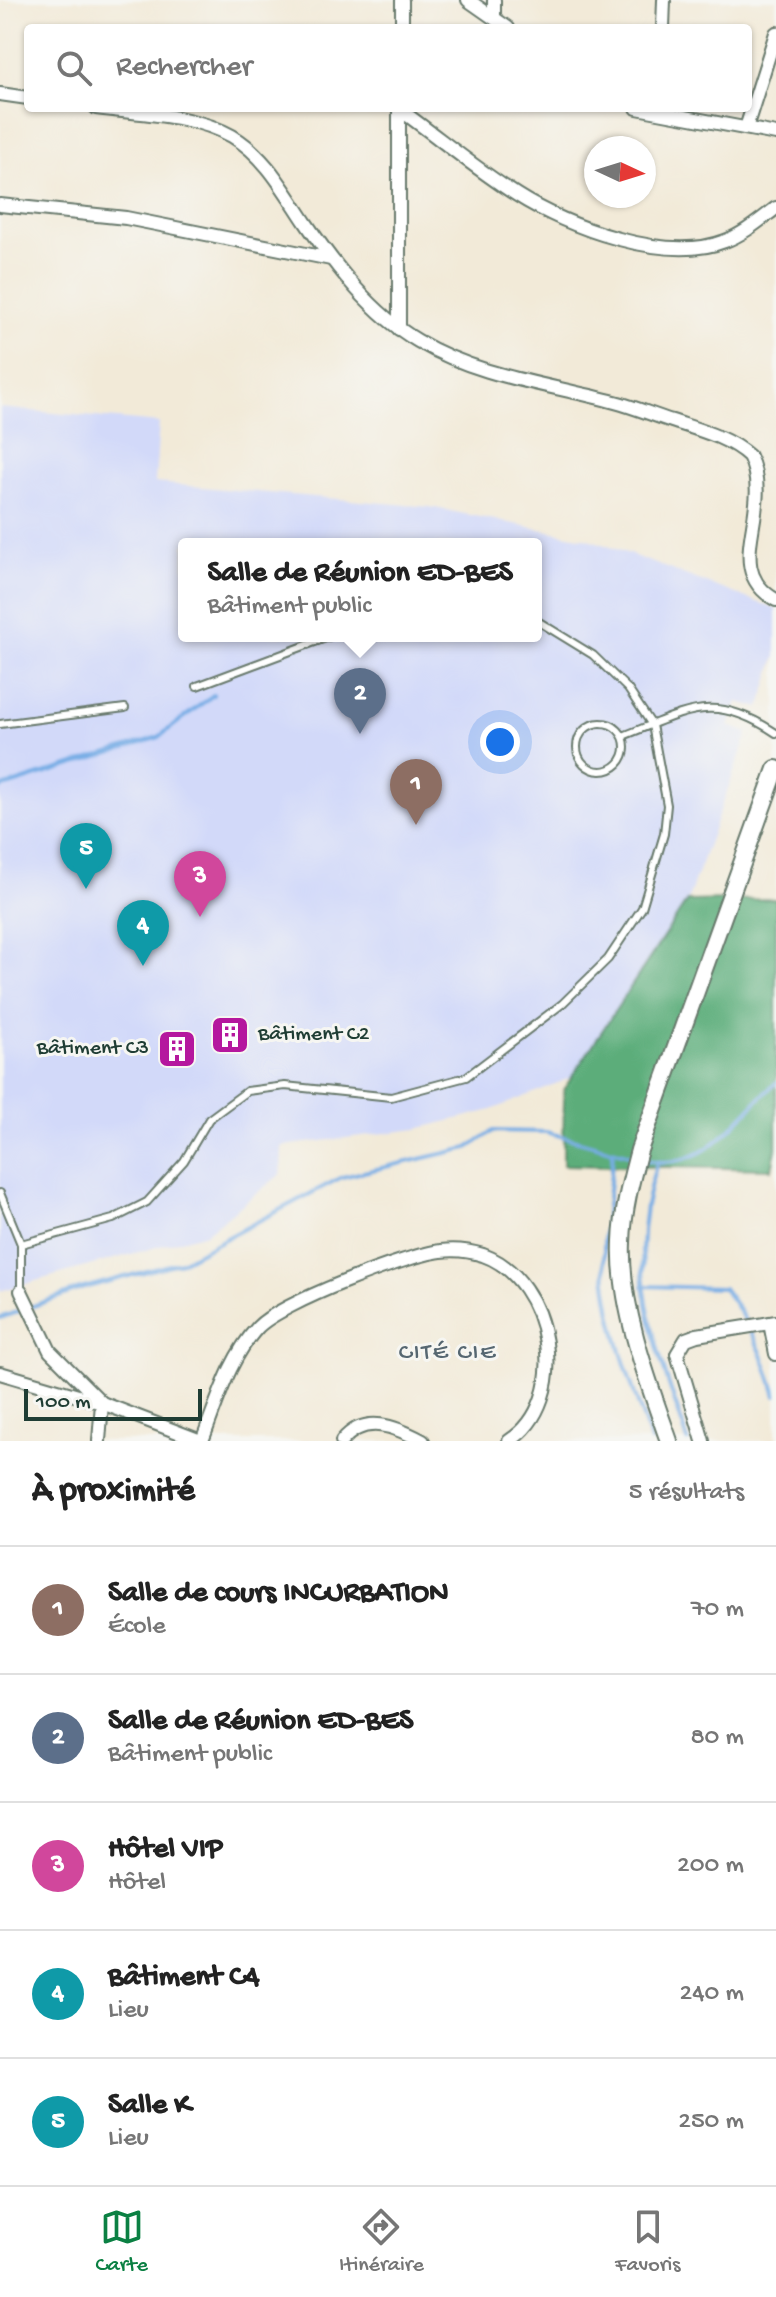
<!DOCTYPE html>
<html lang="fr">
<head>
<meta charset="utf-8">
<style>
	body { margin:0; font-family:"Gochi Hand",sans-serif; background:#f2f2f2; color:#222 }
	.compass { position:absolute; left:584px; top:136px; width:72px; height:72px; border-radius:50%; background:#fff; box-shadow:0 2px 6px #0004; rotate:94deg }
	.scale { position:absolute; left:24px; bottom:20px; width:178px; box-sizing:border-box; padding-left:8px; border:4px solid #1f3d34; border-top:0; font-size:22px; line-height:28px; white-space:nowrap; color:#1f3d34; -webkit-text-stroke:6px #f6f6f2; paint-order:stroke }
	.you { position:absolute; left:500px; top:742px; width:28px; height:28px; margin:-20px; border:6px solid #fff; border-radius:50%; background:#1a73e8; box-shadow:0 0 0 12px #1a73e833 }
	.badge { display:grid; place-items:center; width:52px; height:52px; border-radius:50%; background:#0b8043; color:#fff; font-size:26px; font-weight:700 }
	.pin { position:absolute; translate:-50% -66px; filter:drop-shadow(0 2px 4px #0008) }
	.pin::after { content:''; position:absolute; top:42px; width:28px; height:24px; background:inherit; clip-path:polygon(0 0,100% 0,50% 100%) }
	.popup { position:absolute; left:178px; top:538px; width:364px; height:104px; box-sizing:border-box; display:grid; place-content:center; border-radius:8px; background:#fff; filter:drop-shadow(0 2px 6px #0005); font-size:26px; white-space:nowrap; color:#767676 }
	.popup b { font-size:30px; color:#222 }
	.popup::after { content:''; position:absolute; left:50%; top:100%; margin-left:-16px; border:16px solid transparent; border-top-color:#fff }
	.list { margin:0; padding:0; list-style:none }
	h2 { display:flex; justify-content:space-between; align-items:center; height:104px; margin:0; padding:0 32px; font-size:34px }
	h2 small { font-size:26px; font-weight:400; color:#767676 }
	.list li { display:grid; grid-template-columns:52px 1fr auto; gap:24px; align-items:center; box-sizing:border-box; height:128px; padding:0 32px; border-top:2px solid #e0e0e0 }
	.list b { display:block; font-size:30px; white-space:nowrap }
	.list p { margin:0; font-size:26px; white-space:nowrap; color:#767676 }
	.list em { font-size:26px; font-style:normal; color:#767676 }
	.icon { flex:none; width:44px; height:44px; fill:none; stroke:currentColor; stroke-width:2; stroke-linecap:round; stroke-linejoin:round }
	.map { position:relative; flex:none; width:776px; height:1441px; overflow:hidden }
	.search { position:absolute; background:#fff; box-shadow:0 2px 6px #0004; left:24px; right:24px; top:24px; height:88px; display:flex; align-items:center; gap:20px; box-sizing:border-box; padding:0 28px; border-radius:8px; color:#767676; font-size:30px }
	.sheet { height:744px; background:#fff }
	nav { display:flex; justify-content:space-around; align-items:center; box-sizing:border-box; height:112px; border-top:2px solid #e0e0e0; background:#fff; font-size:22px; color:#767676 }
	nav a { display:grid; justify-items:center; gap:4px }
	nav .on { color:#0b8043 }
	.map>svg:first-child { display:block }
	.built { fill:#d2d9f9; fill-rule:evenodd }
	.forest { fill:#5cad7a; stroke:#3e7557; stroke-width:2 }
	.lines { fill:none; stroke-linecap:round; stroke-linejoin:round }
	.stream { stroke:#77ade5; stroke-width:4 }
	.lane-casing { stroke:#697a6d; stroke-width:10 }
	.street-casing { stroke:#697a6d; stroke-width:16 }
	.secondary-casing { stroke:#697a6d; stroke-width:20 }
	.lane { stroke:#fff; stroke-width:6 }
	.street { stroke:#fff; stroke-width:12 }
	.secondary { stroke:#fff; stroke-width:16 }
	.labels { text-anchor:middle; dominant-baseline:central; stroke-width:6; stroke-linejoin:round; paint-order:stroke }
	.poi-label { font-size:22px; fill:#1f3d34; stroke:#f6f6f2; text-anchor:start }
	.neighbourhood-label { font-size:24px; letter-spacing:2px; fill:#566771; stroke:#f6f6f2 }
</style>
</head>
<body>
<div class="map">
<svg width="776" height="1441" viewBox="0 0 776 1441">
	<rect width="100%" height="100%" fill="#f6f6f2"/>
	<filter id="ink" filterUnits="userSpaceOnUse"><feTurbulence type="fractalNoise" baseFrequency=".0125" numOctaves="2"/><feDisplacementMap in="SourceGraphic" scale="16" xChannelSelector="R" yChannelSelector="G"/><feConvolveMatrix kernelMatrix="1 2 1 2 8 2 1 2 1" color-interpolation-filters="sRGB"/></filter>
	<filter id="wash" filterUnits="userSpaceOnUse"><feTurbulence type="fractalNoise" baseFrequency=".006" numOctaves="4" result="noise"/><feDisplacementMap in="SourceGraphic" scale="32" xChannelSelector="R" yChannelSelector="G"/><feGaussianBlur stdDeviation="1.8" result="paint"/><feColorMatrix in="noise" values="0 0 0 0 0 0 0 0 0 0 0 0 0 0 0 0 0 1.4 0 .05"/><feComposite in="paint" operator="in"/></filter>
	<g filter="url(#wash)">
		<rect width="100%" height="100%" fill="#f2ead8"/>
		<path class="built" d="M0,408L159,423L155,483L430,507L589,539L776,609V657L760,708L738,702L729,726L748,733L633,1052L492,1110L417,1129L282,1146L281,1174L206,1233L0,1291ZM184,544H536V636H184Z"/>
		<path class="forest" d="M776,899V1148L772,1169L563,1165L564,1089L687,901Z"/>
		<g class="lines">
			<g class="stream">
				<path d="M0,788L159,737L213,695"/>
				<path d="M613,1151C611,1184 604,1217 604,1250C604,1316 630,1379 651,1441"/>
				<path d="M641,1159C706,1176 734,1119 776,1083"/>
				<path d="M657,1163C622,1266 655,1342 688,1441"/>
				<path d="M643,1286L723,1288C749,1321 765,1356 776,1396"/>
				<path d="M0,1318L80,1289L181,1262L342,1177L468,1148L493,1131L546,1132L633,1156"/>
			</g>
		</g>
	</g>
	<g filter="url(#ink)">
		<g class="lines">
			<g class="lane-casing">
				<g id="lane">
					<path d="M197,686L331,636"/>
					<circle cx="601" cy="747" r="24"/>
					<path d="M0,724L125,708"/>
					<path d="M623,736C688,711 713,691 776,733"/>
					<path d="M0,1193L21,1244V1291"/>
					<path d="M21,1244L113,1219L147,1202L184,1161L209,1119L247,1091L285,1086L391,1097L466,1077L562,1004L608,959L642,908L664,834L667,805L652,725L628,689L593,655L536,620"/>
				</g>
			</g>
			<g class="street-casing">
				<g id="street">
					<path d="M468,0L508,28"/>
					<path d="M494,17V0"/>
					<path d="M402,28V0"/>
					<path d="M663,28L664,0"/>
					<path d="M0,94L28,98"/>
					<path d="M96,108C140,114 193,114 232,136C266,156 285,192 306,223C336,267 372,314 418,341C479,377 548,384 615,402C634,407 653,415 672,421C699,430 728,437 749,456C776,510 719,568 776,600"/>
					<path d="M399,108V329"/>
					<path d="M637,108L776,134"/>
					<path d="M399,109C438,137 476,169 517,195C567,227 666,264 725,241C744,234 760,220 776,208"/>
					<path d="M746,128L776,33"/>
					<path d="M0,205L126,218L331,259"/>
					<path d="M21,1291L50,1351L102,1403L201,1441"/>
					<path d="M770,1323L776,1354"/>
					<path d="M0,1373L102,1403L99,1441"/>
					<path d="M202,1441C217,1403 229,1358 258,1327C281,1303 406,1255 441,1251C455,1249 470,1251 483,1255C552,1279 573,1401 509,1441"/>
					<path d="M342,1441C365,1413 396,1427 423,1441"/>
					<path d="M703,1441L677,1354L686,1339L697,1335L776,1322"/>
				</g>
			</g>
			<g class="secondary-casing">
				<path id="secondary" d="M669,1441C648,1382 619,1304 622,1242C623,1210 631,1180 639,1150L776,769"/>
			</g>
			<use href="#lane" class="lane"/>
			<use href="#street" class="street"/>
			<use href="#secondary" class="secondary"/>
		</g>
	</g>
	<defs>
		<g id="building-square" transform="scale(2)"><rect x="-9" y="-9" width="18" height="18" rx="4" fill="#b5179e" stroke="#f6f6f2"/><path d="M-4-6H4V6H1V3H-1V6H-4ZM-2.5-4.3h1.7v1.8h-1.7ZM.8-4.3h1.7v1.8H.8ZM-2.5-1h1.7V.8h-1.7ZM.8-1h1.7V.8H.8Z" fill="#fff"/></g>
	</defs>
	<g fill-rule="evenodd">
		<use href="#building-square" x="230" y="1035"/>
		<use href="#building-square" x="177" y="1049"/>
	</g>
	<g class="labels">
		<g class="poi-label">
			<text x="258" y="1035">Bâtiment C2</text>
			<text x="149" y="1049" text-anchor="end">Bâtiment C3</text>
		</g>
		<g class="neighbourhood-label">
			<text x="448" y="1353">CITÉ CIE</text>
		</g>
	</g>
</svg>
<svg class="compass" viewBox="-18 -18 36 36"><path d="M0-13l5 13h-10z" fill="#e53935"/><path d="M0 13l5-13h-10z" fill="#767676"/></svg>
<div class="scale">100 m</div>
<div class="you"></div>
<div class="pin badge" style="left:416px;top:825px;background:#8d6e63">1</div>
<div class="pin badge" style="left:360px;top:734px;background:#5c6f8a">2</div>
<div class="popup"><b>Salle de Réunion ED-BES</b>Bâtiment public</div>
<div class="pin badge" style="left:200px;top:917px;background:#d1479c">3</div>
<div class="pin badge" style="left:143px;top:966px;background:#0f9aa8">4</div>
<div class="pin badge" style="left:86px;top:889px;background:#0f9aa8">5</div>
<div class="search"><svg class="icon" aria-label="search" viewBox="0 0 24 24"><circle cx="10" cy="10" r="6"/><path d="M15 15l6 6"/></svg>Rechercher</div>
</div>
<section class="sheet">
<h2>À proximité<small>5 résultats</small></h2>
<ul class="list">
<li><span class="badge" style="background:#8d6e63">1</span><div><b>Salle de cours INCURBATION</b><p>École</p></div><em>70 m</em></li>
<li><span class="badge" style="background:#5c6f8a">2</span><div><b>Salle de Réunion ED-BES</b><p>Bâtiment public</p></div><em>80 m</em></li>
<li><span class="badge" style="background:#d1479c">3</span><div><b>Hôtel VIP</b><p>Hôtel</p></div><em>200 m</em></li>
<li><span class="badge" style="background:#0f9aa8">4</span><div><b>Bâtiment C4</b><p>Lieu</p></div><em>240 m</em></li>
<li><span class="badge" style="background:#0f9aa8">5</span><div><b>Salle K</b><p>Lieu</p></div><em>250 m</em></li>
</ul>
</section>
<nav>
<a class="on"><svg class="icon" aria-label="map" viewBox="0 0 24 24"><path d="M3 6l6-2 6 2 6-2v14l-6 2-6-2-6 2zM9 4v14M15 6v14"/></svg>Carte</a>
<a><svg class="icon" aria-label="directions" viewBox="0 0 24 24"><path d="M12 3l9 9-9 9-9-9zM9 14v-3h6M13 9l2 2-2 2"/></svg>Itinéraire</a>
<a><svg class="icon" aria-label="saved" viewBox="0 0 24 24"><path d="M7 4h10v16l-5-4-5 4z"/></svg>Favoris</a>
</nav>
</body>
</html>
